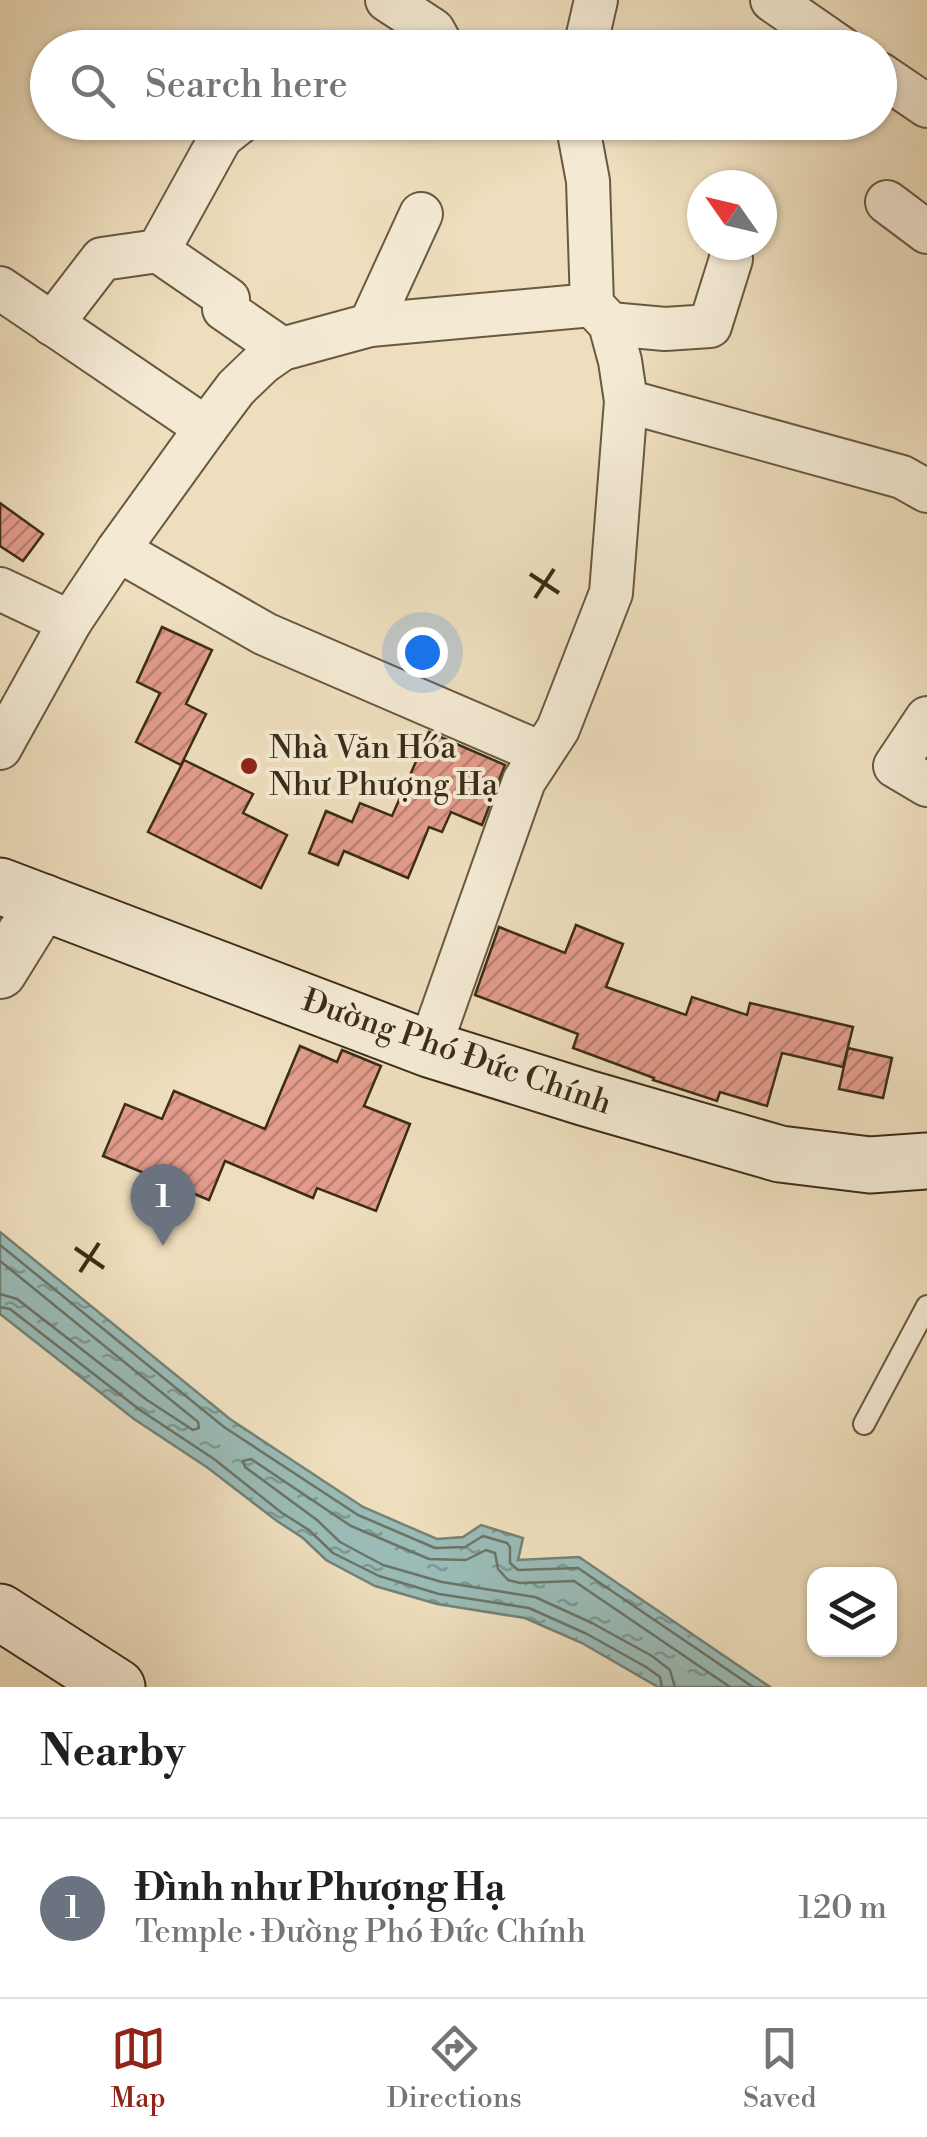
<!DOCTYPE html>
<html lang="en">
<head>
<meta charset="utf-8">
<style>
	body { margin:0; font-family:"Libre Bodoni",serif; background:#f6f6f6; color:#202124 }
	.controls { position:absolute; right:30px; bottom:30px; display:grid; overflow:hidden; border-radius:20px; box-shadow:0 2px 8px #0004 }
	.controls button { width:90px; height:90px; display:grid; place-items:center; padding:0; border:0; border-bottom:2px solid #e0e0e0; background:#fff; color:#202124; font:50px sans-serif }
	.compass { position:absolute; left:687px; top:170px; width:90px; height:90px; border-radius:50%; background:#fff; box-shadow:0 2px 8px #0004; rotate:304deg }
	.you { position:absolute; left:422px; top:652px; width:35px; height:35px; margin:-25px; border:8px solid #fff; border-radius:50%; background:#1a73e8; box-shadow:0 0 0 15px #1a73e833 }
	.badge { display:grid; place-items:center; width:65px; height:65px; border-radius:50%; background:#8f2418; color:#fff; font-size:32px; font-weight:700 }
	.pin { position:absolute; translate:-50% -82px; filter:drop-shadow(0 2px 5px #0008) }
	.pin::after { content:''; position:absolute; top:52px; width:35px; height:30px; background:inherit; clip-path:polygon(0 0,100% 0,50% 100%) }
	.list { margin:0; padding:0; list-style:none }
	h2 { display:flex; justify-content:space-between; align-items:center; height:130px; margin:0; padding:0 40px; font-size:42px }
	h2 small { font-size:32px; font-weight:400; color:#757577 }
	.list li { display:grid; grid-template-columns:65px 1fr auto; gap:30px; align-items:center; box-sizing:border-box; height:180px; padding:0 40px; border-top:2px solid #e0e0e0 }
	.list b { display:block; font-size:38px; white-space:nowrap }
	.list p { margin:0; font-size:32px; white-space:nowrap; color:#757577 }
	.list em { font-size:32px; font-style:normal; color:#757577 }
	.icon { flex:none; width:55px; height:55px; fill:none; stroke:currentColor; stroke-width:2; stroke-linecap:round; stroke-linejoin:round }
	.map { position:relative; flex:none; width:927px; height:1687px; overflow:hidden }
	.search { position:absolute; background:#fff; box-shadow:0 2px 8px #0004; left:30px; right:30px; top:30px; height:110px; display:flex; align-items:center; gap:25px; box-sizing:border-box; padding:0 35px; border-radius:55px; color:#757577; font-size:38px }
	.sheet { height:310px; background:#fff }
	nav { display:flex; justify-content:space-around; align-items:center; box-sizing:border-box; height:140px; border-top:2px solid #e0e0e0; background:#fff; font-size:28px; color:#757577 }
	nav a { display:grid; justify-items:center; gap:5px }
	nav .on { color:#8f2418 }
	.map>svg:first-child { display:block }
	.water { fill:url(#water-ripples); stroke:#748276; stroke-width:2.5 }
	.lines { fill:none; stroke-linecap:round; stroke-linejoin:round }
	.shore { stroke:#6b7466; stroke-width:2.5 }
	.building { fill:url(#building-hatch); stroke:#3c2d17; stroke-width:2.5 }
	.service-casing { stroke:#685940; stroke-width:24 }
	.minor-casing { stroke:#685940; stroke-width:46 }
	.tertiary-casing { stroke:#685940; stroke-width:56 }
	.secondary-casing { stroke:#3c2d17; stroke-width:59 }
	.service { stroke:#f4ead4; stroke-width:20 }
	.minor { stroke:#f4ead4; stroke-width:42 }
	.tertiary { stroke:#f4ead4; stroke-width:52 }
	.secondary { stroke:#f4ead4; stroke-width:55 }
	.ticks { fill:none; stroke:#3c2d17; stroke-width:4 }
	.poi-dot { fill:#8f2418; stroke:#f4ead4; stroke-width:4 }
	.labels { text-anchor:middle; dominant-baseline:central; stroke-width:8; stroke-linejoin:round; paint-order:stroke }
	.poi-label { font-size:32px; fill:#3c2d17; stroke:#f4ead4; text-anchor:start }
	.street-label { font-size:32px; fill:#3c2d17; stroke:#f4ead4 }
</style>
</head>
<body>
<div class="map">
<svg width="927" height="1687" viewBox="0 0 927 1687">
	<defs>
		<pattern id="water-ripples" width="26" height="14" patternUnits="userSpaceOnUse" patternTransform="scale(2.5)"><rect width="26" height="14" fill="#9abbb6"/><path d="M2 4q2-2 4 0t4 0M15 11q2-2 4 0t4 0" fill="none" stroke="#7f9893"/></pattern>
		<pattern id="building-hatch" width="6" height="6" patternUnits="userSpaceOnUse" patternTransform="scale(2.5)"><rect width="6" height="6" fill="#e39c8b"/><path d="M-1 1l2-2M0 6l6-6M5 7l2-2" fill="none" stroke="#b98071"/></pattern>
	</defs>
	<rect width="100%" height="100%" fill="#eedebd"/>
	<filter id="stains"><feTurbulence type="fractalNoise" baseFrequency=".002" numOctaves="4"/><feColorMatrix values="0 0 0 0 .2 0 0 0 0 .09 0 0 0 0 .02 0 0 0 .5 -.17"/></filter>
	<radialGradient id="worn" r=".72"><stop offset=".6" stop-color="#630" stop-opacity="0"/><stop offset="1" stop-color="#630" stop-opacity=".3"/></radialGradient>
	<path class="water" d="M0,1232L230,1419L363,1507L437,1539L463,1537L481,1525L523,1538L518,1560L579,1557L770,1687H658L582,1643L525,1618L437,1604L375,1586L326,1560L303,1538L277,1521L208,1468L134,1419L0,1314Z"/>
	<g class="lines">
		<g class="shore">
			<path d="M0,1245L224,1427L358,1515L435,1548L465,1547L483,1536L507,1543L510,1547V1563L518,1570L578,1568L753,1687"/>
			<path d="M0,1261L198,1422L199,1428L193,1430L147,1400L17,1299L0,1294"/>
			<path d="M0,1307L10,1309L140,1410L214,1459L282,1513L309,1530L333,1553L379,1576L439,1594L529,1608L587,1634L646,1667L660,1677L662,1687"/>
			<path d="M675,1687L670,1670L652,1656L592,1623L535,1597L442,1582L383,1565L340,1542L317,1520L245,1467L243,1461L251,1459L351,1526L429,1559L466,1560L486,1550L495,1553L498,1569L508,1580L520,1583L574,1581L730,1687"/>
		</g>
	</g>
	<g class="building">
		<path d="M0,503L43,534L23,561L0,546Z"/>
		<path d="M162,627L212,650L186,704L206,714L181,765L136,742L160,693L137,682Z"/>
		<path d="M429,732L505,765L482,825L451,812L442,832L429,827L408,878L344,851L338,865L309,853L326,811L352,822L360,803L392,816Z"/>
		<path d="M184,760L253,794L243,813L287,835L261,888L148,832Z"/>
		<path d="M576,925L623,944L606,987L686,1015L692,997L747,1015L750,1003L853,1027L843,1067L782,1053L767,1106L720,1092L717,1101L653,1080L654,1078L573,1048L578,1034L475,995L499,927L565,953Z"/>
		<path d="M300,1046L337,1062L342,1050L381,1066L364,1106L410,1124L376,1211L317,1188L313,1198L225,1161L209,1200L103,1156L125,1104L162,1119L174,1091L265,1129Z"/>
		<path d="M848,1048L892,1058L883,1098L839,1089Z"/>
	</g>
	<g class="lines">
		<g class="service-casing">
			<path id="service" d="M864,1424L927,1306"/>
		</g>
		<g class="minor-casing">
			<g id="minor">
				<path d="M387,0L433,30L443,48"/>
				<path d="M772,0L841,48"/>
				<path d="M585,48L596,0"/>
				<path d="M880,74L927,106"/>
				<path d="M240,122L221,137L158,251L228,299L224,309L282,349"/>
				<path d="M887,202L927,232"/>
				<path d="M0,288L206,428"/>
				<path d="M52,324L102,259L158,251"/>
				<path d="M610,324L665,329L710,326L731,259"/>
				<path d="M370,325L421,214"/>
				<path d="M626,401L902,477L927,491"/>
				<path d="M118,550L265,634L541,753"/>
				<path d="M0,589L70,622"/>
				<path d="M927,718L895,766L927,785"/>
				<path d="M0,748L70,622L118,550L206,428L236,388L262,363L282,349L370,325L592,305"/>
				<path d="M429,1049L524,781L558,729L611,593L626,401L620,361L610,324L592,305L588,181L577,122"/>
			</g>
		</g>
		<g class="tertiary-casing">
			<path id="tertiary" d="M0,972L44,901"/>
		</g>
		<g class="secondary-casing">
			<g id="secondary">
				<path d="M0,886L429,1049L586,1098L780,1154L870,1165L927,1161"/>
				<path d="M0,1612L117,1687"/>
			</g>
		</g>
		<use href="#service" class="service"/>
		<use href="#minor" class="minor"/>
		<use href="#tertiary" class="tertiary"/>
		<use href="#secondary" class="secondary"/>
	</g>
	<path class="ticks" d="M530,574L559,593M535,598L554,569M75,1248L104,1268M80,1272L99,1243"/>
	<circle class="poi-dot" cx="249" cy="766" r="10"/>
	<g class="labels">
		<g class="poi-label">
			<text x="269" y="748">Nhà Văn Hóa<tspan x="269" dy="37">Như Phượng Hạ</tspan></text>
		</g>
		<g class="street-label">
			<text transform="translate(457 1052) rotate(19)">Đường Phó Đức Chính</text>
		</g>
	</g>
	<rect width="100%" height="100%" filter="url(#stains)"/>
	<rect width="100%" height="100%" fill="url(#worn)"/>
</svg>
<div class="controls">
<button><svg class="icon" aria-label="layers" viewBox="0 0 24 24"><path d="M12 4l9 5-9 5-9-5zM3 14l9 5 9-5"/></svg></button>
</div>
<svg class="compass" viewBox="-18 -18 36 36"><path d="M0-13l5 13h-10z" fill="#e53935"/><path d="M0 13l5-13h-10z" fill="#757577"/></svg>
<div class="you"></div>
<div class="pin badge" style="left:163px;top:1246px;background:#6b7280">1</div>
<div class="search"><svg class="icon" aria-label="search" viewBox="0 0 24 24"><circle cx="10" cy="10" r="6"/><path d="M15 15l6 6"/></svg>Search here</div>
</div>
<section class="sheet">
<h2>Nearby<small></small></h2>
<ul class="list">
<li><span class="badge" style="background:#6b7280">1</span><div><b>Đình như Phượng Hạ</b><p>Temple · Đường Phó Đức Chính</p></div><em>120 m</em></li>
</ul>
</section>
<nav>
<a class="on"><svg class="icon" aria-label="map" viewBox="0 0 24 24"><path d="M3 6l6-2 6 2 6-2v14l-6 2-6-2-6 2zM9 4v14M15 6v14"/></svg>Map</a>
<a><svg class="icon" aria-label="directions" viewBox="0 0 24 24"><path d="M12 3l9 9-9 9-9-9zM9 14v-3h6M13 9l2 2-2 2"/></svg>Directions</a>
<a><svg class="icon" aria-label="saved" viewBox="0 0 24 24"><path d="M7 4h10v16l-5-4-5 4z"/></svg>Saved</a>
</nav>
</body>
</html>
